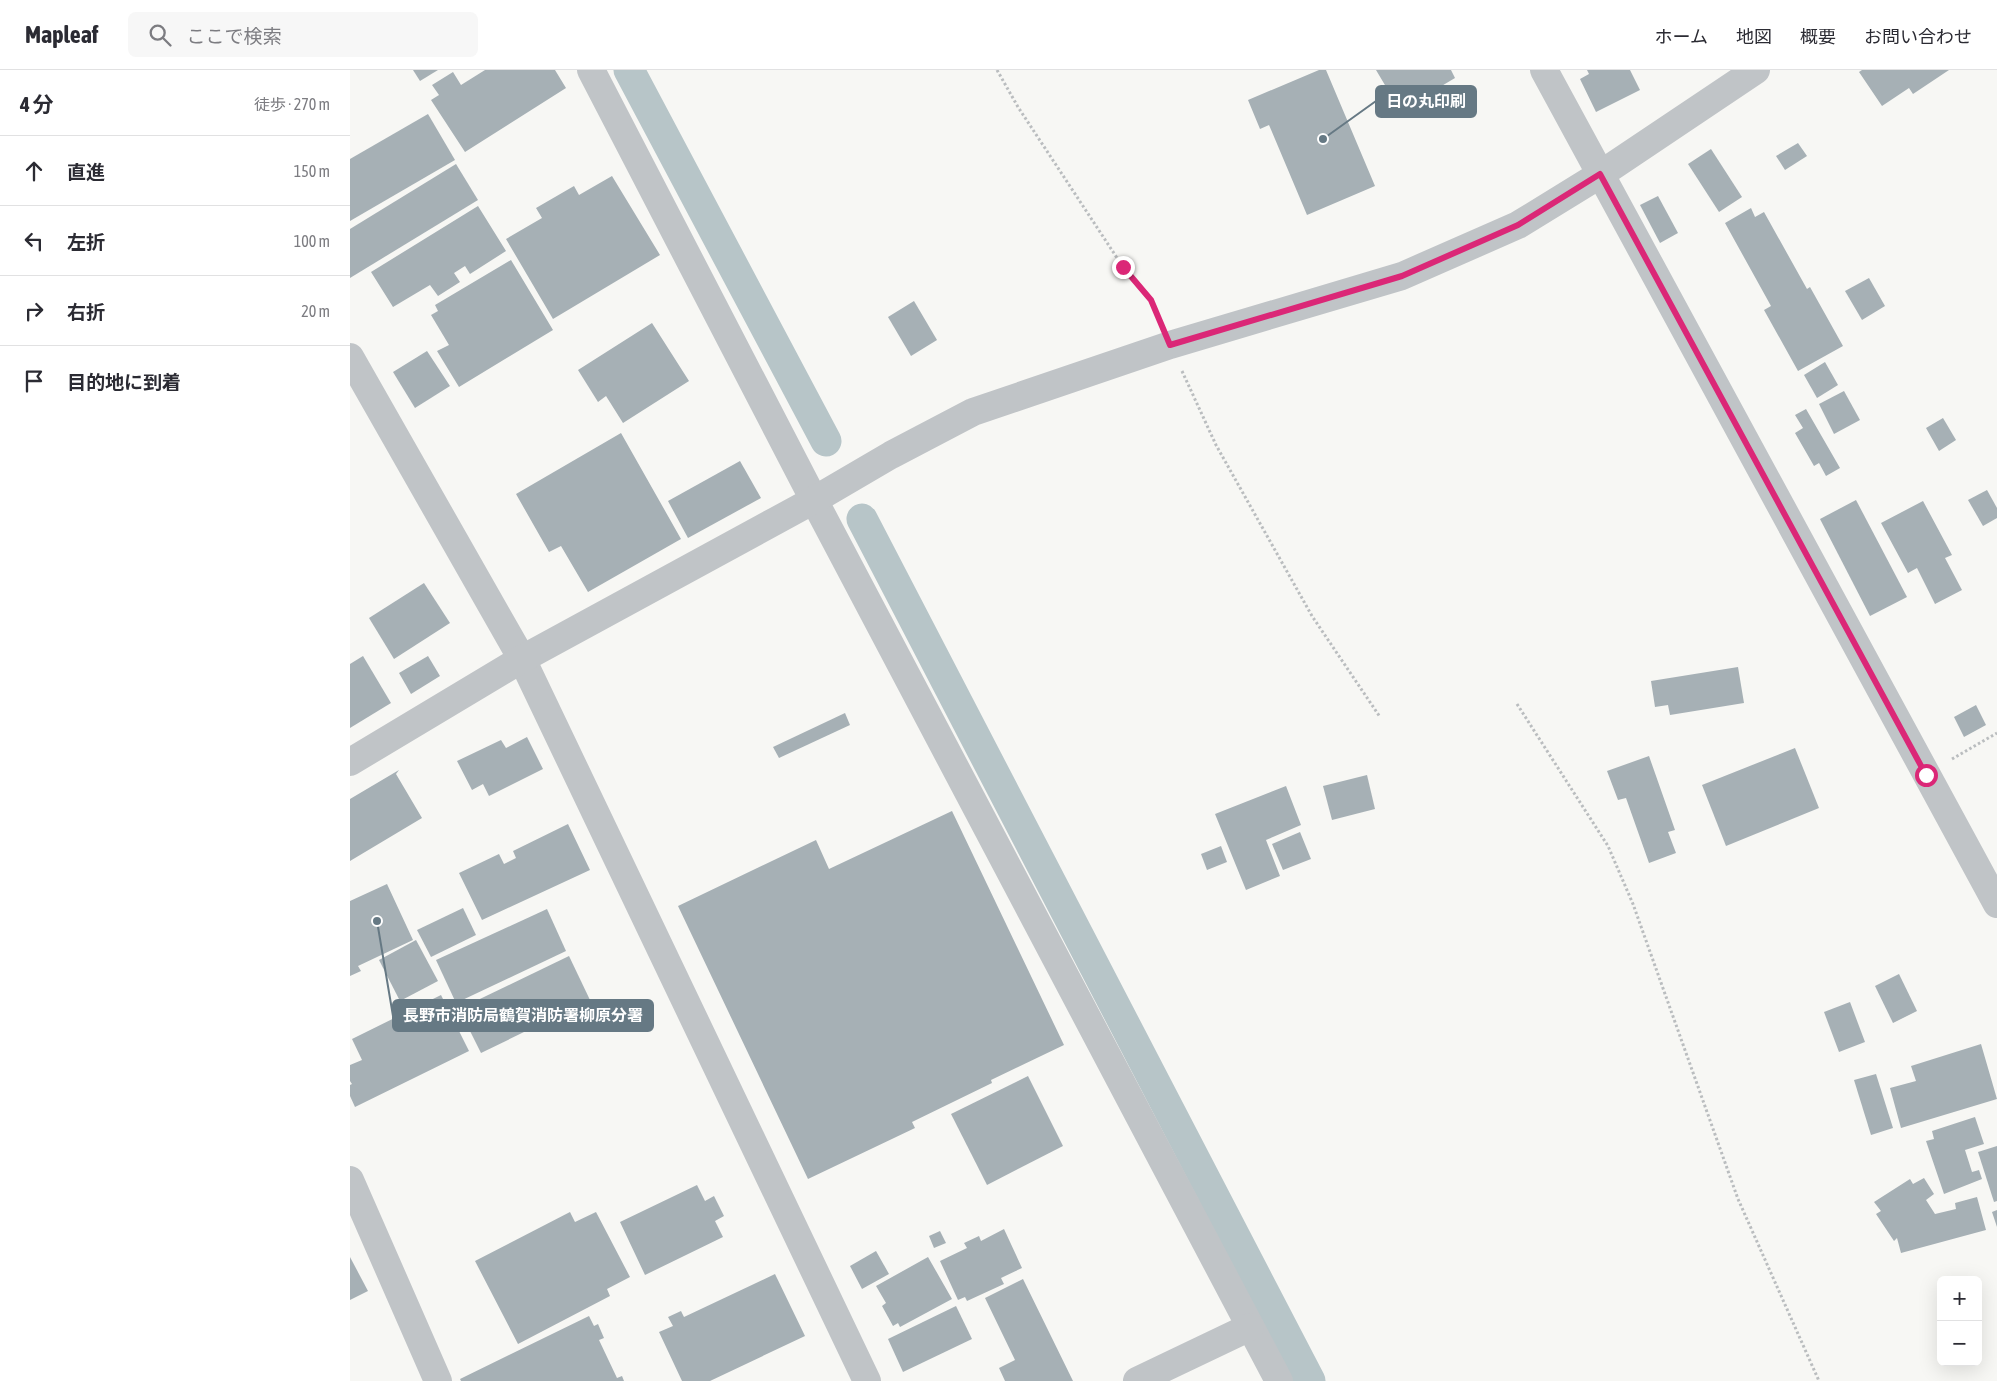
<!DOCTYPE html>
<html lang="ja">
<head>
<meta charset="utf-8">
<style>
	body { margin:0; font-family:"Asap Condensed","Noto Sans JP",sans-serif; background:#f7f7f7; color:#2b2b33 }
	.controls { position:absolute; right:15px; bottom:15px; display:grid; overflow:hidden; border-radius:8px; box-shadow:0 5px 20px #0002 }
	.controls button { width:45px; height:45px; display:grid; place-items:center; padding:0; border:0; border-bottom:1px solid #e1e1e2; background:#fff; color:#2b2b33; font:25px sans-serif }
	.stop { position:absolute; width:15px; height:15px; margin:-11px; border:4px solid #db2777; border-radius:50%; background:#fff }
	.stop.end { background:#db2777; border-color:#fff; box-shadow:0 1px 5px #0008 }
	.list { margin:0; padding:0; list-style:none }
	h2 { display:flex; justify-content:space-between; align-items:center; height:65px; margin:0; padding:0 20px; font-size:21px }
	h2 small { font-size:16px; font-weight:400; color:#7c7c81 }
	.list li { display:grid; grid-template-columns:32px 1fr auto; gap:15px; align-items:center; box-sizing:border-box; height:70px; padding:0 20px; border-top:1px solid #e1e1e2 }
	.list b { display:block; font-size:19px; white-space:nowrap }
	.list em { font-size:16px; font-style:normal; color:#7c7c81 }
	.icon { flex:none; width:28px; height:28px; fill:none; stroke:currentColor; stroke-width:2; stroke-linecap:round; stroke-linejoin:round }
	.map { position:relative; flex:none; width:1647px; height:1311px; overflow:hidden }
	header { display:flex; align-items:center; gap:30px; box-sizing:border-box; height:70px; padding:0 25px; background:#fff; border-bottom:1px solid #e1e1e2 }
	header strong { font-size:24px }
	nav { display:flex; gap:28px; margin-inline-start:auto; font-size:18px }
	.search { width:350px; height:45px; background:#f7f7f7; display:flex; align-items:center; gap:12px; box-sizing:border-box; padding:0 18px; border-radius:8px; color:#7c7c81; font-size:19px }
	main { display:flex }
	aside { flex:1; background:#fff }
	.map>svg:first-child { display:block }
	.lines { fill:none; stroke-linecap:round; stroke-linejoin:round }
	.canal { stroke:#b7c5c8; stroke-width:31 }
	.building { fill:#a6b0b5 }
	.path { stroke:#babdbf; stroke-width:3; stroke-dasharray:2.5 2.5; stroke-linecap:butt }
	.minor { stroke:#c0c4c7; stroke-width:28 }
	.route { stroke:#db2777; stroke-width:6 }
	.leader { fill:none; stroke:#667984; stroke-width:2 }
	.callout-dot { fill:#667984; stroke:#fff; stroke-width:2 }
	.callout { fill:#667984; stroke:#667984; stroke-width:2 }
	.callout-label { font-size:16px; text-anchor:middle; font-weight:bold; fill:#fff }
</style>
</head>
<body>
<header>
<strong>Mapleaf</strong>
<div class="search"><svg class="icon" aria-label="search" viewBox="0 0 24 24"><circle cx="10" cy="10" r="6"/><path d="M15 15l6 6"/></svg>ここで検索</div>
<nav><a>ホーム</a><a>地図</a><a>概要</a><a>お問い合わせ</a></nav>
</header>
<main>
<aside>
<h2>4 分<small>徒歩 · 270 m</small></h2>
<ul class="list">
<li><svg class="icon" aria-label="ahead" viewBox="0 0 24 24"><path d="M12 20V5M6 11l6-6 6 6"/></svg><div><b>直進</b></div><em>150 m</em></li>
<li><svg class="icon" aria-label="left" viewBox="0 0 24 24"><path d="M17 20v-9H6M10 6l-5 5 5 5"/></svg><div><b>左折</b></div><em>100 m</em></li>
<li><svg class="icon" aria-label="right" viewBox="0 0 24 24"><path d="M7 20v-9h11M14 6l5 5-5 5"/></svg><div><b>右折</b></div><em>20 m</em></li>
<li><svg class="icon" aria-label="arrive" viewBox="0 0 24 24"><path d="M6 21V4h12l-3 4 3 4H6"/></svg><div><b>目的地に到着</b></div></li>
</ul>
</aside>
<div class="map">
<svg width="1647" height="1311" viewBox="0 0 1647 1311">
	<rect width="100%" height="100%" fill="#f7f7f4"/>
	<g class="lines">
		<g class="canal">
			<path d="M279,0L476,371"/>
			<path d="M512,449L960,1311"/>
		</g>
	</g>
	<g class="building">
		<path d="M63,0H88L70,11Z"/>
		<path d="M135,0H205L216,18L115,82L81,30L89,25L82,15L103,2L111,15Z"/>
		<path d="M969,0H976L1025,116L957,145L919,55L910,59L898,30Z"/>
		<path d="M1026,0H1101L1105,8L1068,30L1071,37L1054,47Z"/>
		<path d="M1237,0H1280L1290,20L1246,42L1230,9L1239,4Z"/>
		<path d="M1512,0H1599L1563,24L1559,18L1532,36L1509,2Z"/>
		<path d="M78,44L105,90L0,151V89Z"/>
		<path d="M1448,73L1457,86L1435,100L1426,86Z"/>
		<path d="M1361,79L1392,127L1369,142L1338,94Z"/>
		<path d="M106,94L128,130L0,208V159Z"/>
		<path d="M262,106L310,185L203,249L156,169L192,148L186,138L224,116L229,125Z"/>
		<path d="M1308,126L1328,163L1310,173L1290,135Z"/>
		<path d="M128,136L156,181L120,204L115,196L104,203L110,212L88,226L80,215L43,237L21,202Z"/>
		<path d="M1401,138L1405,147L1414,142L1457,219L1460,217L1493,276L1448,301L1414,240L1421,236L1375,153Z"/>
		<path d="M161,190L203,260L109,317L87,281L99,275L81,245L88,241L85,235Z"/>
		<path d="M1519,208L1535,236L1512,250L1495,221Z"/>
		<path d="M564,231L587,270L561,286L538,247Z"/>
		<path d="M302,253L339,311L273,353L256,326L248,332L228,300Z"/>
		<path d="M77,281L100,316L65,338L43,302Z"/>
		<path d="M1475,292L1488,315L1467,328L1454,305Z"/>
		<path d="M1494,321L1510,350L1484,364L1469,334Z"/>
		<path d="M1456,339L1490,398L1476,406L1469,393L1464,396L1445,363L1453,358L1445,345Z"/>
		<path d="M1593,348L1606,370L1589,381L1576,358Z"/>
		<path d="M271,363L331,469L238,522L211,476L199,482L166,424Z"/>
		<path d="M390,391L411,428L338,468L318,431Z"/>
		<path d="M1637,420L1647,438V448L1633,456L1618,430Z"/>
		<path d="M1506,430L1557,527L1520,546L1470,449Z"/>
		<path d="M1573,431L1602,485L1595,488L1612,520L1585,534L1567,498L1558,503L1531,453Z"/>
		<path d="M74,513L100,553L44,589L19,548Z"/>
		<path d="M13,586L41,633L0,658V594Z"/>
		<path d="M78,586L90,606L61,624L49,603Z"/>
		<path d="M1388,597L1394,633L1320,645L1318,635L1305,637L1301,611Z"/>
		<path d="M1626,635L1636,655L1614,667L1604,647Z"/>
		<path d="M495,643L500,655L429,688L423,677Z"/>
		<path d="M177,667L193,699L139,726L133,714L122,720L107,691L151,670L156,678Z"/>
		<path d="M1445,678L1469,738L1376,776L1352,715Z"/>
		<path d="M1299,686L1325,760L1318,762L1326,783L1299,793L1276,728L1268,730L1257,701Z"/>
		<path d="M49,700L46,704L72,748L0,791V729Z"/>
		<path d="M1017,705L1025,739L982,750L973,716Z"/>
		<path d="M936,716L951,755L916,770L930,806L896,820L865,744Z"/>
		<path d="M602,741L714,975L641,1010L642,1013L562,1052L565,1058L458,1109L328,836L466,770L479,799Z"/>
		<path d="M218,754L240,800L132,850L109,803L149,784L154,794L166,788L163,781Z"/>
		<path d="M950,762L961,789L933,800L922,774Z"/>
		<path d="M871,776L877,792L857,800L851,784Z"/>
		<path d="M37,814L63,870L8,896L11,901L0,906V831Z"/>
		<path d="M113,838L126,865L81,887L67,860Z"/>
		<path d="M197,839L216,881L106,933L86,890Z"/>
		<path d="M66,870L88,911L50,931L29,890Z"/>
		<path d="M219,886L240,930L131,983L109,939Z"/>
		<path d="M1549,904L1567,941L1543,953L1525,916Z"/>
		<path d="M91,925L119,981L5,1037L0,1026V1015L2,1014L0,1011V995L12,990L2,969Z"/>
		<path d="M1500,932L1515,972L1489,982L1474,942Z"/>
		<path d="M1631,974L1647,1029L1551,1058L1540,1018L1566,1011L1561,996Z"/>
		<path d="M1526,1004L1543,1058L1521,1065L1504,1010Z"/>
		<path d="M678,1006L713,1076L637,1115L601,1044Z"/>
		<path d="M1625,1047L1634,1074L1615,1080L1622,1102L1629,1100L1632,1109L1594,1124L1576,1071L1584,1069L1582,1061Z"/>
		<path d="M1647,1076V1131L1644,1132L1628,1082Z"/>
		<path d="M1574,1108L1584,1124L1576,1130L1585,1144L1606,1139L1605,1133L1627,1127L1636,1160L1551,1183L1547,1168L1544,1171L1526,1144L1531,1141L1524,1132L1560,1109L1563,1114Z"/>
		<path d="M347,1115L355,1131L364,1126L374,1146L365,1151L373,1167L295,1205L270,1152Z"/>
		<path d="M1647,1140V1157L1642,1142Z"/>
		<path d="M220,1142L225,1152L246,1142L280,1207L257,1219L260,1226L168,1274L125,1191Z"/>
		<path d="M654,1159L672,1198L651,1208L654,1214L617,1231L615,1227L608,1230L590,1191L617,1178L614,1173L629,1166L631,1171Z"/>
		<path d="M590,1161L596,1173L584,1178L579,1166Z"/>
		<path d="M526,1181L539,1204L512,1219L500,1196Z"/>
		<path d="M0,1187L18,1221L0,1230Z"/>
		<path d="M578,1187L602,1229L550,1257L548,1253L543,1256L532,1236L536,1233L526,1216Z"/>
		<path d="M425,1204L455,1266L360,1311H332L309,1262L323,1256L318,1247L331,1241L334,1247Z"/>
		<path d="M673,1209L723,1311H655L649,1298L665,1290L635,1228Z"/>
		<path d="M606,1236L622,1269L553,1302L538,1269Z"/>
		<path d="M239,1246L244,1256L248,1254L254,1268L249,1270L267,1308L272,1306L274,1311H111L110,1309Z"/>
	</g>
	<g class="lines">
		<g class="path">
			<path d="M647,0L668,37L773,197L801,230L808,248"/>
			<path d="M832,301L866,375L962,546L1030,647"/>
			<path d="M1167,634L1258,776L1283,834L1388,1129L1469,1311"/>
			<path d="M1602,689L1647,663"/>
		</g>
		<g class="minor">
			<path d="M241,0L464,430L929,1311"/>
			<path d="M1194,0L1647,834"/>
			<path d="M0,287L172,589L517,1311"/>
			<path d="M0,692L172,589L464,430L541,385L623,342L820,275L1052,206L1168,155L1251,104L1406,0"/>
			<path d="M0,1110L88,1311"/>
			<path d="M787,1311L900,1257"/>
		</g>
	</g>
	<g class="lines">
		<path class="route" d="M773,197L801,230L820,275L1052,206L1168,155L1250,104L1576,705"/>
	</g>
	<path class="leader" d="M973 69L1026 31M27 851L43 946"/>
	<g class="callout-dot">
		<circle cx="973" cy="69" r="5"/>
		<circle cx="27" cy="851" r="5"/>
	</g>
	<g class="callout">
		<rect x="1026" y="16" width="100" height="31" rx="5"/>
		<rect x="43" y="930" width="260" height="31" rx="5"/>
	</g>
	<g class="callout-label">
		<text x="1076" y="37">日の丸印刷</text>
		<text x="173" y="951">長野市消防局鶴賀消防署柳原分署</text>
	</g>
</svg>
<div class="controls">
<button>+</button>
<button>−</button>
</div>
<div class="stop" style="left:1576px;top:705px"></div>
<div class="stop end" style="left:773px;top:197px"></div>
</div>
</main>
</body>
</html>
